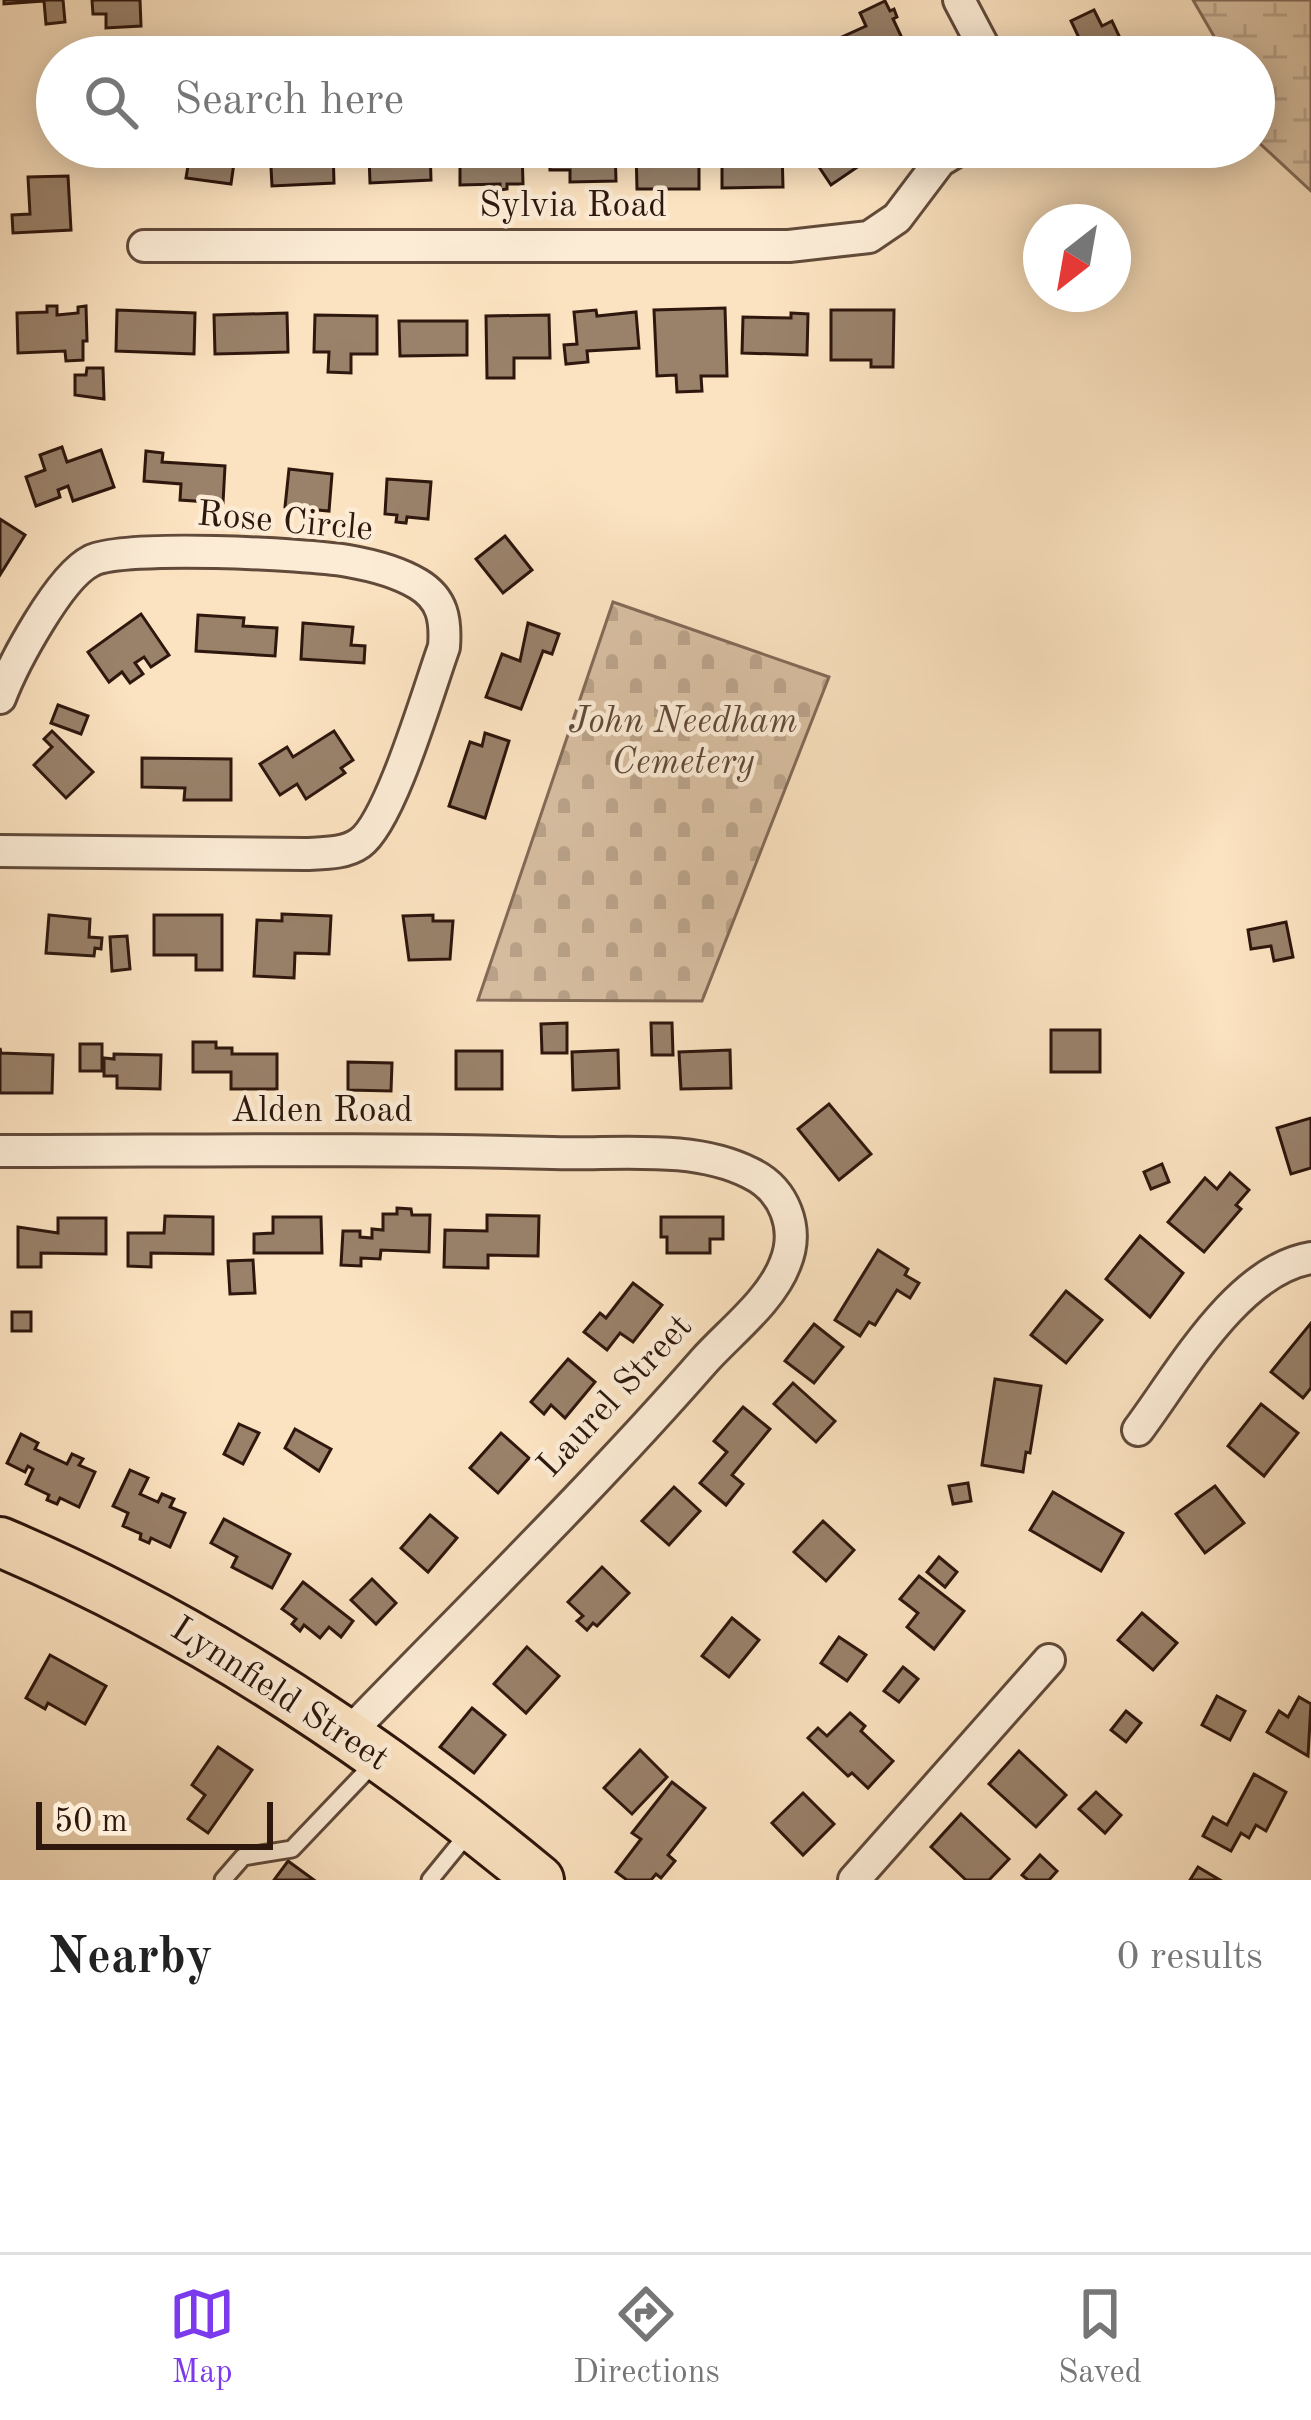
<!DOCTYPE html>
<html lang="en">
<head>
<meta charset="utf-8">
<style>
	body { margin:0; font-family:"Old Standard TT",serif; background:#f6f6f6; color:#222 }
	.compass { position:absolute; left:1023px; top:204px; width:108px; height:108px; border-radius:50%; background:#fff; box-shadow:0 6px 30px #0003; rotate:211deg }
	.scale { position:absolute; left:36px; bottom:30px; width:237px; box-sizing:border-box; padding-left:12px; border:6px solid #2e170d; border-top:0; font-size:33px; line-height:42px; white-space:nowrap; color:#2e170d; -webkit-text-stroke:9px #fcecd6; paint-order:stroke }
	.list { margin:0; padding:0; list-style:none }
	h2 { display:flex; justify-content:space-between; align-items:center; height:156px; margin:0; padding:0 48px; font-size:51px }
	h2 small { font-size:39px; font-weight:400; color:#767676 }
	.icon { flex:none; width:66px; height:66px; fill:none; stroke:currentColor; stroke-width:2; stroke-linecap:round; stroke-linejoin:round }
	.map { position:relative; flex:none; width:1311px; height:1880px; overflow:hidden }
	.search { position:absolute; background:#fff; box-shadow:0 6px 30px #0003; left:36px; right:36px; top:36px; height:132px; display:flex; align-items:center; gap:30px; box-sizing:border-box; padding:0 42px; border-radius:66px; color:#767676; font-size:45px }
	.sheet { height:372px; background:#fff }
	nav { display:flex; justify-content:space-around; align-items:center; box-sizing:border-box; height:168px; border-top:3px solid #e0e0e0; background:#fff; font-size:33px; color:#767676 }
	nav a { display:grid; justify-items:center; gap:6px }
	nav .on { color:#7c3aed }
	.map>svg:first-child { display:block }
	.wetland { fill:url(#wetland-marsh); stroke:#836b58; stroke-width:3 }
	.cemetery { fill:url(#cemetery-stones); stroke:#836b58; stroke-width:3 }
	.building { fill:#99816a; stroke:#2e170d; stroke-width:3 }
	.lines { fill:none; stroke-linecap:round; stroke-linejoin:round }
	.service-casing { stroke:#614a3a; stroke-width:21 }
	.minor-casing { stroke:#614a3a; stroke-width:36 }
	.primary-casing { stroke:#2e170d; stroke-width:54 }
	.service { stroke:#fcecd6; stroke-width:15 }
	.minor { stroke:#fcecd6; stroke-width:30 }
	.primary { stroke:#fbe2c0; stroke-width:48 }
	.labels { text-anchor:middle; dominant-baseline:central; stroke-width:9; stroke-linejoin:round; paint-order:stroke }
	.street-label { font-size:36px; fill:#2e170d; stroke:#fcecd6 }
	.park-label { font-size:36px; font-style:italic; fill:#61493a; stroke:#fcecd6 }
</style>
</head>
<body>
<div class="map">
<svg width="1311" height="1880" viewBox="0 0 1311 1880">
	<defs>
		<pattern id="wetland-marsh" width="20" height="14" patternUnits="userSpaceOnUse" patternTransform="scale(3)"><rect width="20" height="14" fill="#d8bfa2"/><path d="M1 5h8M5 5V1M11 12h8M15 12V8" fill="none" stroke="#baa38a"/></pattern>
		<pattern id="cemetery-stones" width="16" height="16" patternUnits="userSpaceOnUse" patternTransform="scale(3)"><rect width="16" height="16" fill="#d8bfa2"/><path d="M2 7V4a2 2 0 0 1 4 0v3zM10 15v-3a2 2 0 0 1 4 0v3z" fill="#baa38a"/></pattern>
	</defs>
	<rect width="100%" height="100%" fill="#fbe2c0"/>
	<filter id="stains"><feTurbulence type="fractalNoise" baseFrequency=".00167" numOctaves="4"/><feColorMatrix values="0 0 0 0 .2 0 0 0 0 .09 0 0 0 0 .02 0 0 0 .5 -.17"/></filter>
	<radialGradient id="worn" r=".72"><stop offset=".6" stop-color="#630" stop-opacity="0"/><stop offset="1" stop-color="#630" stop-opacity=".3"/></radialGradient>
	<path class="wetland" d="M1193,0H1311V191L1254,138V57H1226Z"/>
	<path class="cemetery" d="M613,602L829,677L702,1001L478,1000Z"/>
	<g class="building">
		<path d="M4,0H63L65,22L46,24L44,1L4,4Z"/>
		<path d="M92,0H140L141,26L106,28V14H93Z"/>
		<path d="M885,1L890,11L894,9L897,17L893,19L911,57H874L867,42L849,51L842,37L866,26L860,13Z"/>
		<path d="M1094,10L1102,26L1112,21L1129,57H1088L1071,21Z"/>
		<path d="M173,147L236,149L231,184L186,178L189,160L172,157Z"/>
		<path d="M333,147L334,183L272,186L270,149Z"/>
		<path d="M386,147H430L431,180L370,183L369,156L386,155Z"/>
		<path d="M504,147V152L522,151L523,184H507V189L500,190V184L460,185V148Z"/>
		<path d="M549,147H615L616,181L570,182V170H550Z"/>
		<path d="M737,147L782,150L783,187L722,188V152L737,151Z"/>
		<path d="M817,147H876L869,152L872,157L831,185L809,152Z"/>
		<path d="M1120,147H1159L1160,161L1122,165Z"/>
		<path d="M636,150L683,151V156H699V189H637Z"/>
		<path d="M68,176L71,230L13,233L12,215L30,214L28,177Z"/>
		<path d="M47,306H57V315L78,313V307L86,306L87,341H83V360L66,361L65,351L18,353L17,313L47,312Z"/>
		<path d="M725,308L727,376H701L702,391L677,392L676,375L657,376L654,310Z"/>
		<path d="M117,310L195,313L194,354L116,351Z"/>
		<path d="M596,310L597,316L636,312L639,348L587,351L588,362L566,364L564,345L577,344L574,312Z"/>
		<path d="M831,310H894L893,367H871V360H831Z"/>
		<path d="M287,313L288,352L215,354L214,315Z"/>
		<path d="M791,313L808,314L807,355L742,353L743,317L791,318Z"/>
		<path d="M315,315L377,316V354H351V373L328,372L329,352H314Z"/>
		<path d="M549,315L550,358H514V378H487L486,316Z"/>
		<path d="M399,321H467V355L400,356Z"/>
		<path d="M87,368H103L104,399L75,395V375H86Z"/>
		<path d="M62,447L67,462L101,450L114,487L73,501L68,486L58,490L60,497L36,506L26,477L45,470L40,455Z"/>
		<path d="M146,451L163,453L162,462L225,466L223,503L180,500L181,484L144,481Z"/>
		<path d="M289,469L332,474L329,511L285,507Z"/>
		<path d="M387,479L431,482L428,519L407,517L406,523L396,522L397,515L385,514Z"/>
		<path d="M0,519L25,535L0,575Z"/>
		<path d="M505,536L532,570L503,593L476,559Z"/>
		<path d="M141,614L169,655L151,667L144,657L135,663L143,674L130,683L122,672L109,682L88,652Z"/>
		<path d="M198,615L244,618L243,626L277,628L275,656L196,651Z"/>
		<path d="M303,623L353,627L351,645L365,646L364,663L301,659Z"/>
		<path d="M528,623L559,634L552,654L543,651L521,709L486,697L502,654L520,661Z"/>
		<path d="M58,705L88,716L81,734L51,723Z"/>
		<path d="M52,731L93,772L66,798L34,765L52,747L44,739Z"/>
		<path d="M334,731L353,760L341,768L345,773L306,799L297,784L280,795L260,764L287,747L293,757Z"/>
		<path d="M485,733L509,741L485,818L449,806L470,742L482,746Z"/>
		<path d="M142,758L231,759V800H184L185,788L142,787Z"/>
		<path d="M282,914L331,916L329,954L295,953L294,978L254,976L257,920L282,921Z"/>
		<path d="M49,915L90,919L89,937L102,938L101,949L95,948L94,956L46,953Z"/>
		<path d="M154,915H222V970H196V955H154Z"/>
		<path d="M433,915V921H453L450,959L409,960L403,916Z"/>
		<path d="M1286,922L1293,957L1274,961L1271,946L1251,949L1248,930Z"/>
		<path d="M127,936L130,969L112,971L110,937Z"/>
		<path d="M567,1023V1053H542L541,1024Z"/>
		<path d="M651,1023H672L673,1055H652Z"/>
		<rect x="1051" y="1030" width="49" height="42"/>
		<path d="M193,1042H216V1048H232V1054H277V1089H231V1072H193Z"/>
		<rect x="80" y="1044" width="22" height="27"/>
		<path d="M0,1048L1,1053L53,1055L52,1093H0Z"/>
		<path d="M618,1050L619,1088L573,1090L572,1052Z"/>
		<path d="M730,1050L731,1088L681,1089L679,1052Z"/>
		<rect x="456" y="1051" width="46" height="38"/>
		<path d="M114,1054L161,1055L160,1089L117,1088V1076H104V1058L114,1059Z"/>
		<path d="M348,1062L392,1063L391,1091L348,1090Z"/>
		<path d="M829,1104L871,1154L839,1180L798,1129Z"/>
		<path d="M1311,1118V1168L1291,1174L1277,1128Z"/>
		<path d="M1162,1164L1169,1182L1151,1189L1144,1172Z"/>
		<path d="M1230,1173L1249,1190L1236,1205L1241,1209L1204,1252L1168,1222L1205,1178L1217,1189Z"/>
		<path d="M397,1208L411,1209L412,1215H430L429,1252L381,1250L380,1259L361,1258V1266L341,1265L343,1231H360V1237L372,1238V1229L383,1230V1214H397Z"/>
		<path d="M487,1215L539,1216L538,1256L488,1255V1268L444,1267L445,1230L487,1231Z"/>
		<path d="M165,1216L213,1217V1254L151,1253V1267L128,1266V1233H164Z"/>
		<path d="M273,1217H321L322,1253H254V1234L273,1233Z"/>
		<path d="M661,1217H723V1239H710V1253H667V1237H661Z"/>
		<path d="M58,1218H106V1254L41,1253V1267H18V1227L58,1233Z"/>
		<path d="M1140,1236L1183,1273L1150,1317L1106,1279Z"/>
		<path d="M878,1250L908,1269L905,1275L919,1283L910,1298L897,1290L875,1325L869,1322L860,1336L835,1320Z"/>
		<path d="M253,1260L255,1293L230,1294L228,1261Z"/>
		<path d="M633,1283L662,1305L633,1342L620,1333L607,1350L584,1332L600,1313L606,1318Z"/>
		<path d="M1066,1291L1102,1320L1066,1363L1031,1335Z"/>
		<rect x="12" y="1312" width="19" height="19"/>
		<path d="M1311,1323V1388L1303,1398L1271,1372Z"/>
		<path d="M814,1324L843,1347L814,1383L785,1361Z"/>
		<path d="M568,1359L595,1382L565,1418L551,1405L544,1414L531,1402Z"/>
		<path d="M995,1379L1041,1386L1030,1453L1026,1452L1023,1472L982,1465Z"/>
		<path d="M793,1383L835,1421L816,1442L774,1404Z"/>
		<path d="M1261,1404L1298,1433L1264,1476L1228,1446Z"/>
		<path d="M743,1407L770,1429L732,1475L743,1484L726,1505L700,1483L727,1452L714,1441Z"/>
		<path d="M239,1424L259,1433L243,1464L224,1454Z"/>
		<path d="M295,1429L331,1449L319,1471L285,1448Z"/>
		<path d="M501,1433L529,1458L498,1493L470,1468Z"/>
		<path d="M21,1434L38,1443L35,1449L67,1464L72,1454L83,1459L79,1465L95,1472L79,1507L60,1498L57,1504L47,1500L49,1495L26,1484L33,1469L28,1466L25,1472L7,1463Z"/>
		<path d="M130,1470L148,1478L140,1494L158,1502L162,1494L174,1499L170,1507L185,1513L170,1547L151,1538L149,1543L140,1539L141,1534L123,1526L128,1513L113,1506Z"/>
		<path d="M968,1483L971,1501L953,1504L949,1486Z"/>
		<path d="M1215,1486L1244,1523L1205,1553L1176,1514Z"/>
		<path d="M674,1487L700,1511L669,1545L642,1521Z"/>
		<path d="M1053,1492L1123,1533L1101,1571L1030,1530Z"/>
		<path d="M430,1515L457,1538L428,1572L401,1548Z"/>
		<path d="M224,1519L290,1554L272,1588L232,1567L237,1557L211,1543Z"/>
		<path d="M823,1521L854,1550L826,1581L794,1552Z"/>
		<path d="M939,1557L957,1572L945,1587L927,1572Z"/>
		<path d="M602,1567L629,1593L597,1626L593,1623L587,1630L577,1621L583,1616L568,1602Z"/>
		<path d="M919,1576L964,1611L934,1649L907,1627L918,1613L900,1599Z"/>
		<path d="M372,1579L396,1603L376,1624L351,1600Z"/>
		<path d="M303,1582L353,1621L341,1637L329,1627L320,1638L304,1625L300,1631L292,1624L296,1619L282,1609Z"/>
		<path d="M1142,1613L1177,1643L1153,1670L1118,1640Z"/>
		<path d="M732,1618L759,1640L729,1677L702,1656Z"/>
		<path d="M839,1637L866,1655L847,1681L821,1663Z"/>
		<path d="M527,1647L559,1676L526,1713L494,1684Z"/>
		<path d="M50,1655L106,1686L85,1724L48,1703L45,1709L26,1698Z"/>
		<path d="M903,1667L918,1679L899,1702L884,1691Z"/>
		<path d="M1217,1696L1245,1711L1230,1740L1202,1725Z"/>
		<path d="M1299,1697L1311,1704L1308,1756L1267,1732L1279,1711L1288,1717Z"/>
		<path d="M472,1708L505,1735L474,1773L440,1747Z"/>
		<path d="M1126,1711L1141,1723L1126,1742L1111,1730Z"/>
		<path d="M850,1713L865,1726L861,1731L893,1761L868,1788L852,1773L848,1776L808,1738L818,1728L827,1736Z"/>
		<path d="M218,1747L252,1770L208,1833L188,1819L205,1795L192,1785Z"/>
		<path d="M640,1750L667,1777L632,1814L604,1788Z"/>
		<path d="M1019,1751L1066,1795L1036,1827L989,1784Z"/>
		<path d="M1254,1774L1286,1792L1266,1831L1256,1825L1249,1838L1241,1833L1231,1851L1203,1836L1213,1817L1227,1825Z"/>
		<path d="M672,1782L705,1808L668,1855L675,1861L661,1878L656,1874L651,1880H627L616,1872L641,1839L632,1833Z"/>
		<path d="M1096,1792L1121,1815L1105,1833L1079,1809Z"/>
		<path d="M803,1793L834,1824L803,1855L772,1823Z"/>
		<path d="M961,1814L1009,1859L989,1880H966L931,1847Z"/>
		<path d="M1040,1855L1057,1871L1049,1880H1028L1022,1875Z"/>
		<path d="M288,1861L314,1880H274Z"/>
		<path d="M1198,1867L1220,1880H1190Z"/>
	</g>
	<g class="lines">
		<g class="service-casing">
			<g id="service">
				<path d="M223,1880L243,1857L292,1849L375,1762"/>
				<path d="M430,1880L470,1831"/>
			</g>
		</g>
		<g class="minor-casing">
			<g id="minor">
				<path d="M959,0L989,57"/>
				<path d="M144,246H789L869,237L897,218L940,161L963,147"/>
				<path d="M0,698C13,664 59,577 91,561C123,544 306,554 348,561C371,565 398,572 418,584C443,599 446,620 444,647C429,688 391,821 360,843C345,854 323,853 305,854L0,851"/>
				<path d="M0,1151C184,1151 369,1148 553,1153C616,1155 693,1144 750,1173C784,1189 800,1228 785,1264C771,1301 730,1332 704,1361C591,1490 467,1611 347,1735"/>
				<path d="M1138,1430C1180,1374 1237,1270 1311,1258"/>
				<path d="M854,1880L1049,1660"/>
			</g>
		</g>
		<g class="primary-casing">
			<path id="primary" d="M0,1542C197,1625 375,1744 539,1880"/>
		</g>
		<use href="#service" class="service"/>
		<use href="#minor" class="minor"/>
		<use href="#primary" class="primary"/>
	</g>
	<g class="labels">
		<g class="street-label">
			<text x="573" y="207">Sylvia Road</text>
			<text transform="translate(285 523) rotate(5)">Rose Circle</text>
			<text x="322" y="1112">Alden Road</text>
			<text transform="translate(616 1397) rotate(-47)">Laurel Street</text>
			<text transform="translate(279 1695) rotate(33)">Lynnfield Street</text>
		</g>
		<g class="park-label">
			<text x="683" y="723">John Needham<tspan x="683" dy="41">Cemetery</tspan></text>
		</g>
	</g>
	<rect width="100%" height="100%" filter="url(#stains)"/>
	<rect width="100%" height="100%" fill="url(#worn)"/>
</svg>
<svg class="compass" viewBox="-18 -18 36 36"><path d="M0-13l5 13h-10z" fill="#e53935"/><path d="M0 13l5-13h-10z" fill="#767676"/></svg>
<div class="scale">50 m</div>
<div class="search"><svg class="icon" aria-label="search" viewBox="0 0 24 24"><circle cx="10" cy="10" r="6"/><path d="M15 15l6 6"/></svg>Search here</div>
</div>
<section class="sheet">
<h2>Nearby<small>0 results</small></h2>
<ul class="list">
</ul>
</section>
<nav>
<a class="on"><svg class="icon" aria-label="map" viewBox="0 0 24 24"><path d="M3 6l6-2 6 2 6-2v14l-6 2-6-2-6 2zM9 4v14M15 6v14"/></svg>Map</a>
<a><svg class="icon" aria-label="directions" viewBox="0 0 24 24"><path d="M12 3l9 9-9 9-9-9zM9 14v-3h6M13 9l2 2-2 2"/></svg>Directions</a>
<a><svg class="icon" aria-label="saved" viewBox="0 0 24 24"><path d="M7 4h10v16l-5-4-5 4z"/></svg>Saved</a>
</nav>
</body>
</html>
